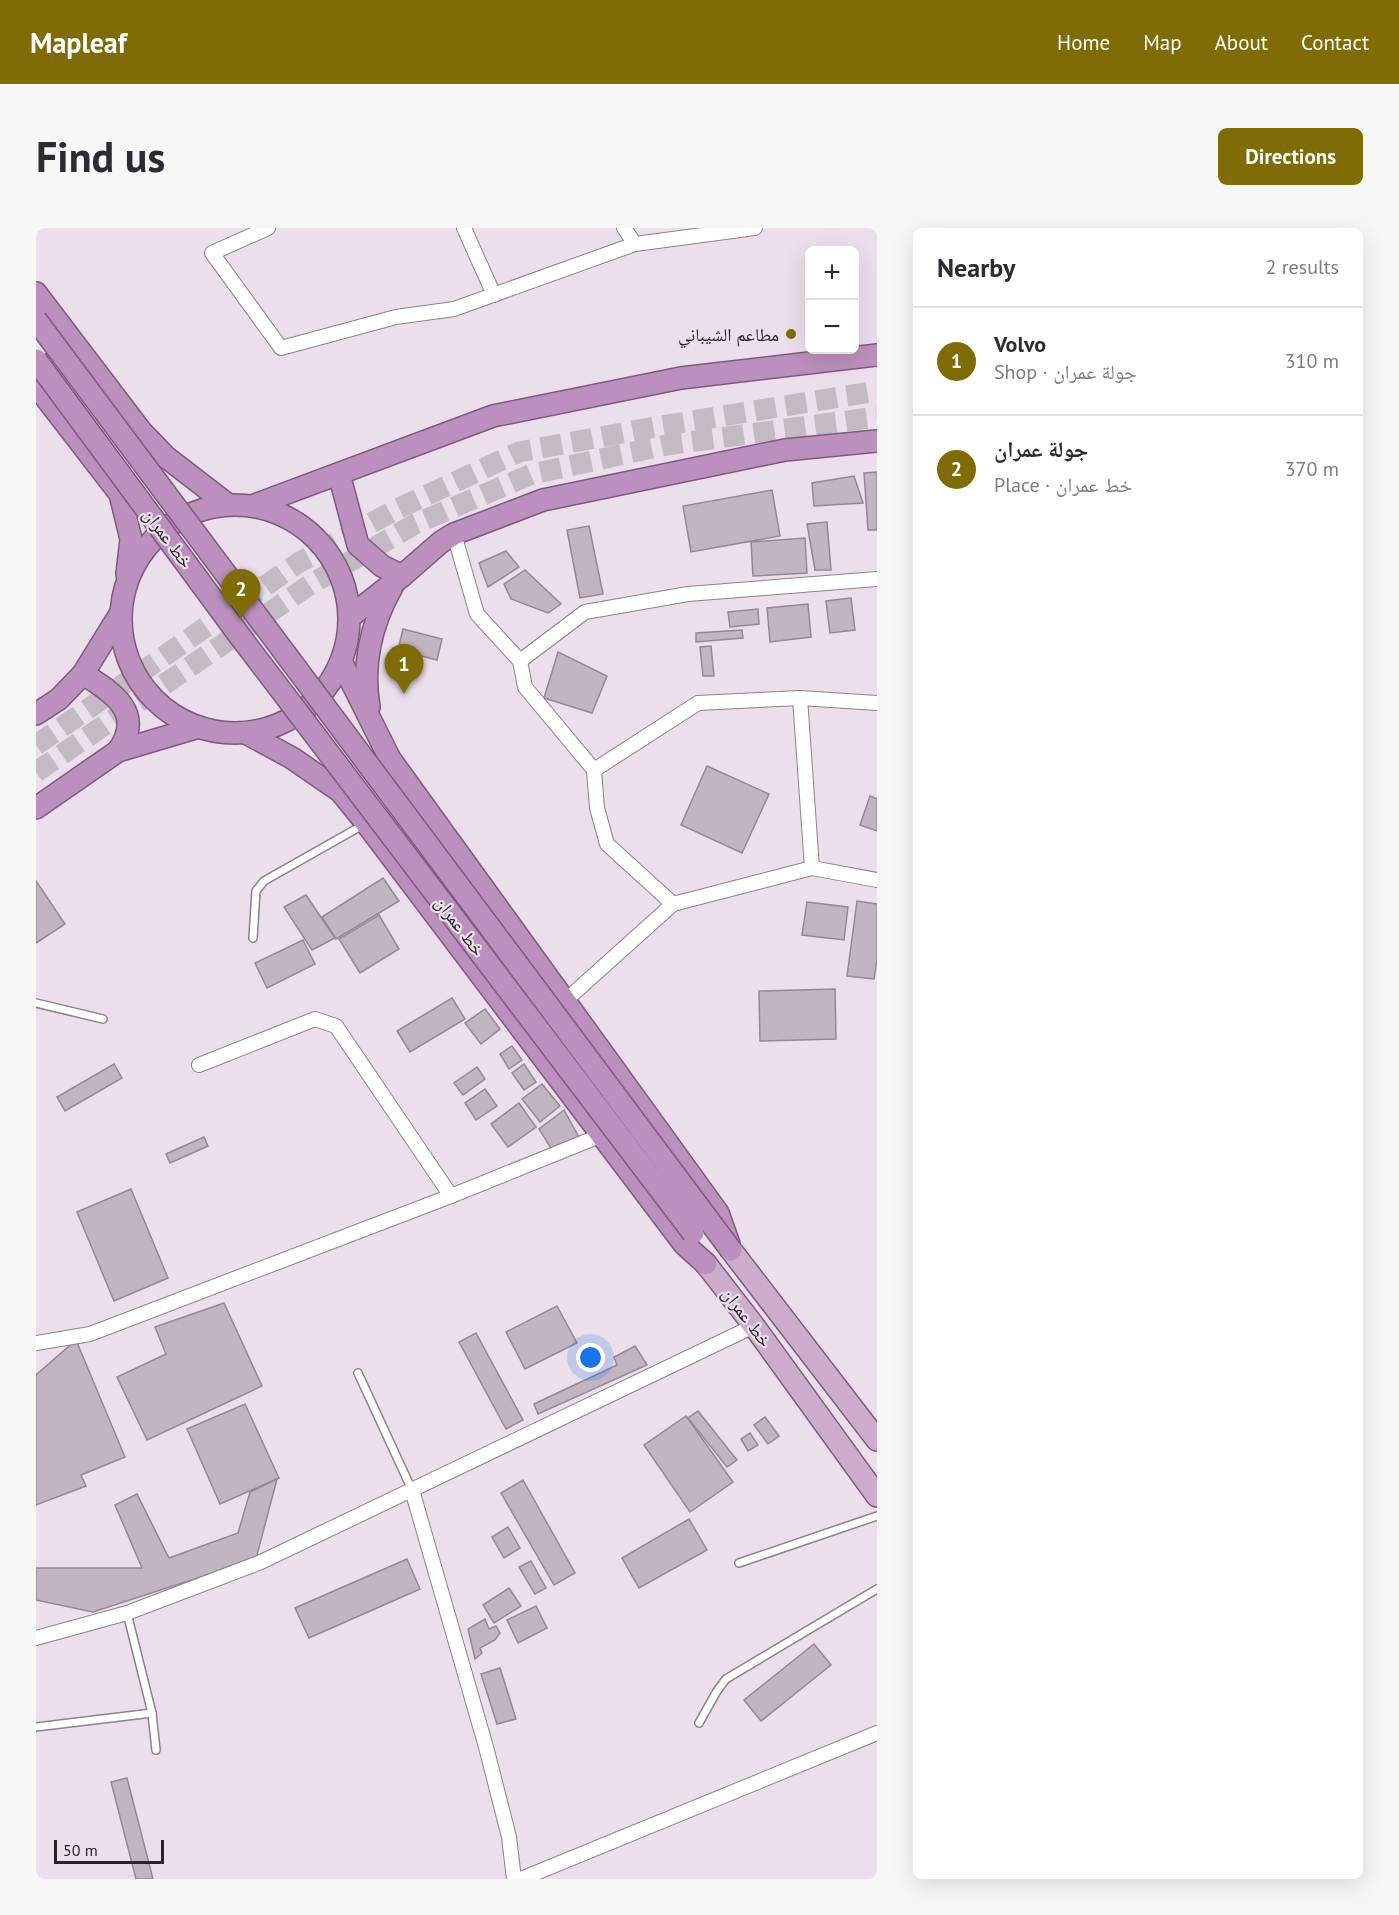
<!DOCTYPE html>
<html lang="en">
<head>
<meta charset="utf-8">
<style>
	body { margin:0; font-family:"PT Sans","Noto Naskh Arabic",sans-serif; background:#f7f7f7; color:#2b2b33 }
	.controls { position:absolute; right:18px; top:18px; display:grid; overflow:hidden; border-radius:9px; box-shadow:0 6px 24px #0002 }
	.controls button { width:54px; height:54px; display:grid; place-items:center; padding:0; border:0; border-bottom:2px solid #e1e1e2; background:#fff; color:#2b2b33; font:30px sans-serif }
	.scale { position:absolute; left:18px; bottom:15px; width:110px; box-sizing:border-box; padding-left:6px; border:3px solid #282428; border-top:0; font-size:16px; line-height:21px; white-space:nowrap; color:#282428; -webkit-text-stroke:4px #ebdfeb; paint-order:stroke }
	.you { position:absolute; left:555px; top:1130px; width:21px; height:21px; margin:-15px; border:4px solid #fff; border-radius:50%; background:#1a73e8; box-shadow:0 0 0 9px #1a73e833 }
	.badge { display:grid; place-items:center; width:39px; height:39px; border-radius:50%; background:#7f6c06; color:#fff; font-size:20px; font-weight:700 }
	.pin { position:absolute; translate:-50% -50px; filter:drop-shadow(0 2px 3px #0008) }
	.pin::after { content:''; position:absolute; top:32px; width:21px; height:18px; background:inherit; clip-path:polygon(0 0,100% 0,50% 100%) }
	.list { margin:0; padding:0; list-style:none }
	h2 { display:flex; justify-content:space-between; align-items:center; height:78px; margin:0; padding:0 24px; font-size:26px }
	h2 small { font-size:20px; font-weight:400; color:#7c7c81 }
	.list li { display:grid; grid-template-columns:39px 1fr auto; gap:18px; align-items:center; box-sizing:border-box; height:108px; padding:0 24px; border-top:2px solid #e1e1e2 }
	.list b { display:block; font-size:22px; white-space:nowrap }
	.list p { margin:0; font-size:20px; white-space:nowrap; color:#7c7c81 }
	.list em { font-size:20px; font-style:normal; color:#7c7c81 }
	.map { position:relative; flex:none; width:841px; height:1651px; overflow:hidden; border-radius:9px }
	header { display:flex; align-items:center; gap:36px; box-sizing:border-box; height:84px; padding:0 30px; background:#7f6c06; color:#fff }
	header strong { font-size:28px }
	nav { display:flex; gap:33px; margin-inline-start:auto; font-size:21px }
	.intro { display:flex; align-items:center; justify-content:space-between; box-sizing:border-box; height:144px; padding:0 36px }
	h1 { margin:0; font-size:42px }
	.button { padding:15px 27px; border-radius:9px; background:#7f6c06; color:#fff; font-size:21px; font-weight:700 }
	main { display:flex; gap:36px; padding:0 36px }
	aside { flex:1; background:#fff; border-radius:9px; box-shadow:0 6px 24px #0002 }
	.map>svg:first-child { display:block }
	.building { fill:#c0b5c0; stroke:#938893; stroke-width:1.5 }
	.lines { fill:none; stroke-linecap:round; stroke-linejoin:round }
	.trunk-tunnel { stroke:#c4bac4; stroke-width:21; stroke-dasharray:21 10; stroke-linecap:butt }
	.service-casing { stroke:#8c818c; stroke-width:10 }
	.minor-casing { stroke:#8c818c; stroke-width:16 }
	.primary-casing { stroke:#7e597f; stroke-width:24 }
	.trunk-casing { stroke:#7e597f; stroke-width:24 }
	.service { stroke:#fff; stroke-width:7 }
	.minor { stroke:#fff; stroke-width:14 }
	.primary { stroke:#cdacce; stroke-width:21 }
	.trunk { stroke:#bc90be; stroke-width:21 }
	.trunk-bridge-casing { stroke:#7e597f; stroke-width:24; stroke-linecap:butt }
	.trunk-bridge { stroke:#bc90be; stroke-width:21 }
	.poi-dot { fill:#7f6c06; stroke:#ebdfeb; stroke-width:2 }
	.labels { text-anchor:middle; dominant-baseline:central; stroke-width:4.5; stroke-linejoin:round; paint-order:stroke }
	.poi-label { font-size:18px; fill:#282428; stroke:#ebdfeb; text-anchor:end }
	.street-label { font-size:18px; fill:#282428; stroke:#ebdfeb }
</style>
</head>
<body>
<header>
<strong>Mapleaf</strong>
<nav><a>Home</a><a>Map</a><a>About</a><a>Contact</a></nav>
</header>
<div class="intro"><h1>Find us</h1><a class="button">Directions</a></div>
<main>
<div class="map">
<svg width="841" height="1651" viewBox="0 0 841 1651">
	<rect width="100%" height="100%" fill="#ebdfeb"/>
	<g class="building">
		<path d="M841,244V302H832L828,245Z"/>
		<path d="M818,248L827,275L778,278L776,255Z"/>
		<path d="M736,262L744,308L655,324L647,278Z"/>
		<path d="M791,294L795,342H779L771,296Z"/>
		<path d="M553,298L567,366L544,370L531,302Z"/>
		<path d="M769,310L771,345L717,348L715,314Z"/>
		<path d="M470,323L483,339L452,359L443,335Z"/>
		<path d="M489,342L525,376L512,385L475,371L468,356Z"/>
		<path d="M815,370L819,402L794,405L790,373Z"/>
		<path d="M772,376L775,409L734,414L731,380Z"/>
		<path d="M722,381L723,396L694,399L692,384Z"/>
		<path d="M367,401L406,411L401,432L362,422Z"/>
		<path d="M706,402L707,410L660,414V405Z"/>
		<path d="M675,418L678,448H667L664,419Z"/>
		<path d="M522,424L571,448L556,485L508,470Z"/>
		<path d="M671,538L733,566L706,625L645,597Z"/>
		<path d="M834,568L841,571V603L824,597Z"/>
		<path d="M347,650L363,673L300,711L286,689Z"/>
		<path d="M0,653L29,696L0,715Z"/>
		<path d="M270,667L299,710L276,722L248,679Z"/>
		<path d="M821,673L841,676V731L838,751L811,748Z"/>
		<path d="M771,674L812,679L808,712L766,707Z"/>
		<path d="M343,687L363,721L324,745L303,711Z"/>
		<path d="M267,712L279,736L231,760L219,735Z"/>
		<path d="M799,761L800,811L724,813L723,763Z"/>
		<path d="M416,770L429,791L374,824L361,803Z"/>
		<path d="M449,781L464,801L445,816L429,795Z"/>
		<path d="M476,818L486,832L473,841L464,826Z"/>
		<path d="M78,836L86,850L29,883L21,869Z"/>
		<path d="M488,836L500,854L488,862L476,845Z"/>
		<path d="M441,839L449,851L427,867L418,855Z"/>
		<path d="M506,856L524,878L504,894L486,871Z"/>
		<path d="M449,861L461,878L440,892L429,875Z"/>
		<path d="M483,875L500,899L472,919L455,896Z"/>
		<path d="M528,882L544,911L518,925L503,901Z"/>
		<path d="M168,909L172,918L134,935L130,926Z"/>
		<path d="M95,961L132,1050L78,1073L41,984Z"/>
		<path d="M188,1075L226,1158L111,1212L81,1149L130,1126L119,1099Z"/>
		<path d="M521,1078L541,1115L489,1141L470,1104Z"/>
		<path d="M440,1105L487,1192L470,1201L423,1114Z"/>
		<path d="M40,1112L89,1229L45,1247L50,1258L0,1277V1147Z"/>
		<path d="M599,1118L611,1137L502,1186L498,1176L581,1137L578,1129Z"/>
		<path d="M209,1176L243,1250L184,1276L151,1201Z"/>
		<path d="M662,1183L701,1232L691,1239L652,1190Z"/>
		<path d="M650,1188L697,1254L654,1284L608,1217Z"/>
		<path d="M729,1189L743,1208L732,1216L718,1197Z"/>
		<path d="M714,1205L722,1217L712,1223L705,1211Z"/>
		<path d="M241,1251L220,1331L57,1384L0,1372V1340H106L79,1277L101,1266L133,1330L202,1305L214,1264Z"/>
		<path d="M487,1252L539,1345L518,1357L465,1265Z"/>
		<path d="M653,1291L671,1322L603,1360L586,1330Z"/>
		<path d="M472,1299L484,1320L468,1330L456,1309Z"/>
		<path d="M371,1331L384,1361L273,1410L259,1380Z"/>
		<path d="M495,1333L510,1360L499,1366L483,1339Z"/>
		<path d="M473,1360L485,1378L458,1395L447,1377Z"/>
		<path d="M500,1378L511,1400L482,1415L471,1392Z"/>
		<path d="M449,1391L453,1401L460,1398L464,1405L459,1412L444,1420L446,1425L439,1431L432,1401Z"/>
		<path d="M778,1416L795,1437L725,1493L708,1472Z"/>
		<path d="M464,1440L480,1491L461,1496L445,1446Z"/>
		<path d="M91,1550L117,1651H100L75,1554Z"/>
	</g>
	<g class="lines">
		<g class="trunk-tunnel">
			<path d="M0,517L262,335L361,281L483,224L619,199L841,163"/>
			<path d="M0,544L275,356L379,296L496,246L630,217L841,189"/>
		</g>
		<g class="service-casing">
			<g id="service">
				<path d="M217,710L220,663L228,653L327,597"/>
				<path d="M0,775L67,791"/>
				<path d="M322,1145L376,1262"/>
				<path d="M703,1335L841,1288"/>
				<path d="M91,1385L116,1485L120,1522"/>
				<path d="M663,1495L681,1463L690,1451L841,1361"/>
				<path d="M0,1499L116,1485"/>
			</g>
		</g>
		<g class="minor-casing">
			<g id="minor">
				<path d="M232,0L176,25L245,120L360,89L418,81L599,16L719,0"/>
				<path d="M428,0L458,67"/>
				<path d="M588,0L599,16"/>
				<path d="M418,306L441,386L484,433L489,459L558,542L662,475L764,470L841,475"/>
				<path d="M484,433L549,384L652,366L841,351"/>
				<path d="M764,470L776,640"/>
				<path d="M558,542L561,580L571,616L637,676"/>
				<path d="M529,773L637,676L776,640L841,652"/>
				<path d="M163,837L279,791L300,798L415,968"/>
				<path d="M0,1115L54,1106L415,968L566,907"/>
				<path d="M376,1262L450,1519L473,1609L478,1651"/>
				<path d="M0,1410L91,1385L225,1334L718,1098"/>
				<path d="M485,1651L841,1505"/>
			</g>
		</g>
		<g class="primary-casing">
			<g id="primary">
				<path d="M695,1022L841,1212"/>
				<path d="M670,1036L718,1098L841,1268"/>
			</g>
		</g>
		<g class="trunk-casing">
			<g id="trunk">
				<path d="M0,65L105,203L130,229L191,276"/>
				<path d="M0,157L84,266L95,311L91,346"/>
				<path d="M303,246L322,317L346,338L366,348"/>
				<circle cx="199" cy="391" r="114"/>
				<path d="M216,278L457,188L645,150L841,127"/>
				<path d="M315,388L366,348L405,314L418,306L507,272L749,222L841,213"/>
				<path d="M306,435L354,531L682,985L693,1016"/>
				<path d="M47,446C77,464 109,485 82,523"/>
				<path d="M333,479C326,437 335,396 356,359"/>
				<path d="M0,486L23,471L47,446L84,386"/>
				<path d="M210,505L256,530L304,563L330,595L648,1016L670,1036"/>
				<path d="M0,580L82,523L163,499"/>
			</g>
		</g>
		<use href="#service" class="service"/>
		<use href="#minor" class="minor"/>
		<use href="#primary" class="primary"/>
		<use href="#trunk" class="trunk"/>
		<g class="trunk-bridge-casing">
			<g id="trunk-bridge">
				<path d="M0,92L695,1022"/>
				<path d="M0,132L203,407L657,1005"/>
			</g>
		</g>
		<use href="#trunk-bridge" class="trunk-bridge"/>
	</g>
	<circle class="poi-dot" cx="755" cy="106" r="6"/>
	<g class="labels">
		<g class="poi-label">
			<text x="743" y="106">مطاعم الشيباني</text>
		</g>
		<g class="street-label">
			<text transform="translate(132 310) rotate(53)">خط عمران</text>
			<text transform="translate(424 698) rotate(53)">خط عمران</text>
			<text transform="translate(711 1089) rotate(53)">خط عمران</text>
		</g>
	</g>
</svg>
<div class="controls">
<button>+</button>
<button>−</button>
</div>
<div class="scale">50 m</div>
<div class="you"></div>
<div class="pin badge" style="left:368px;top:466px">1</div>
<div class="pin badge" style="left:205px;top:391px">2</div>
</div>
<aside>
<h2>Nearby<small>2 results</small></h2>
<ul class="list">
<li><span class="badge">1</span><div><b>Volvo</b><p>Shop · جولة عمران</p></div><em>310 m</em></li>
<li><span class="badge">2</span><div><b>جولة عمران</b><p>Place · خط عمران</p></div><em>370 m</em></li>
</ul>
</aside>
</main>
</body>
</html>
